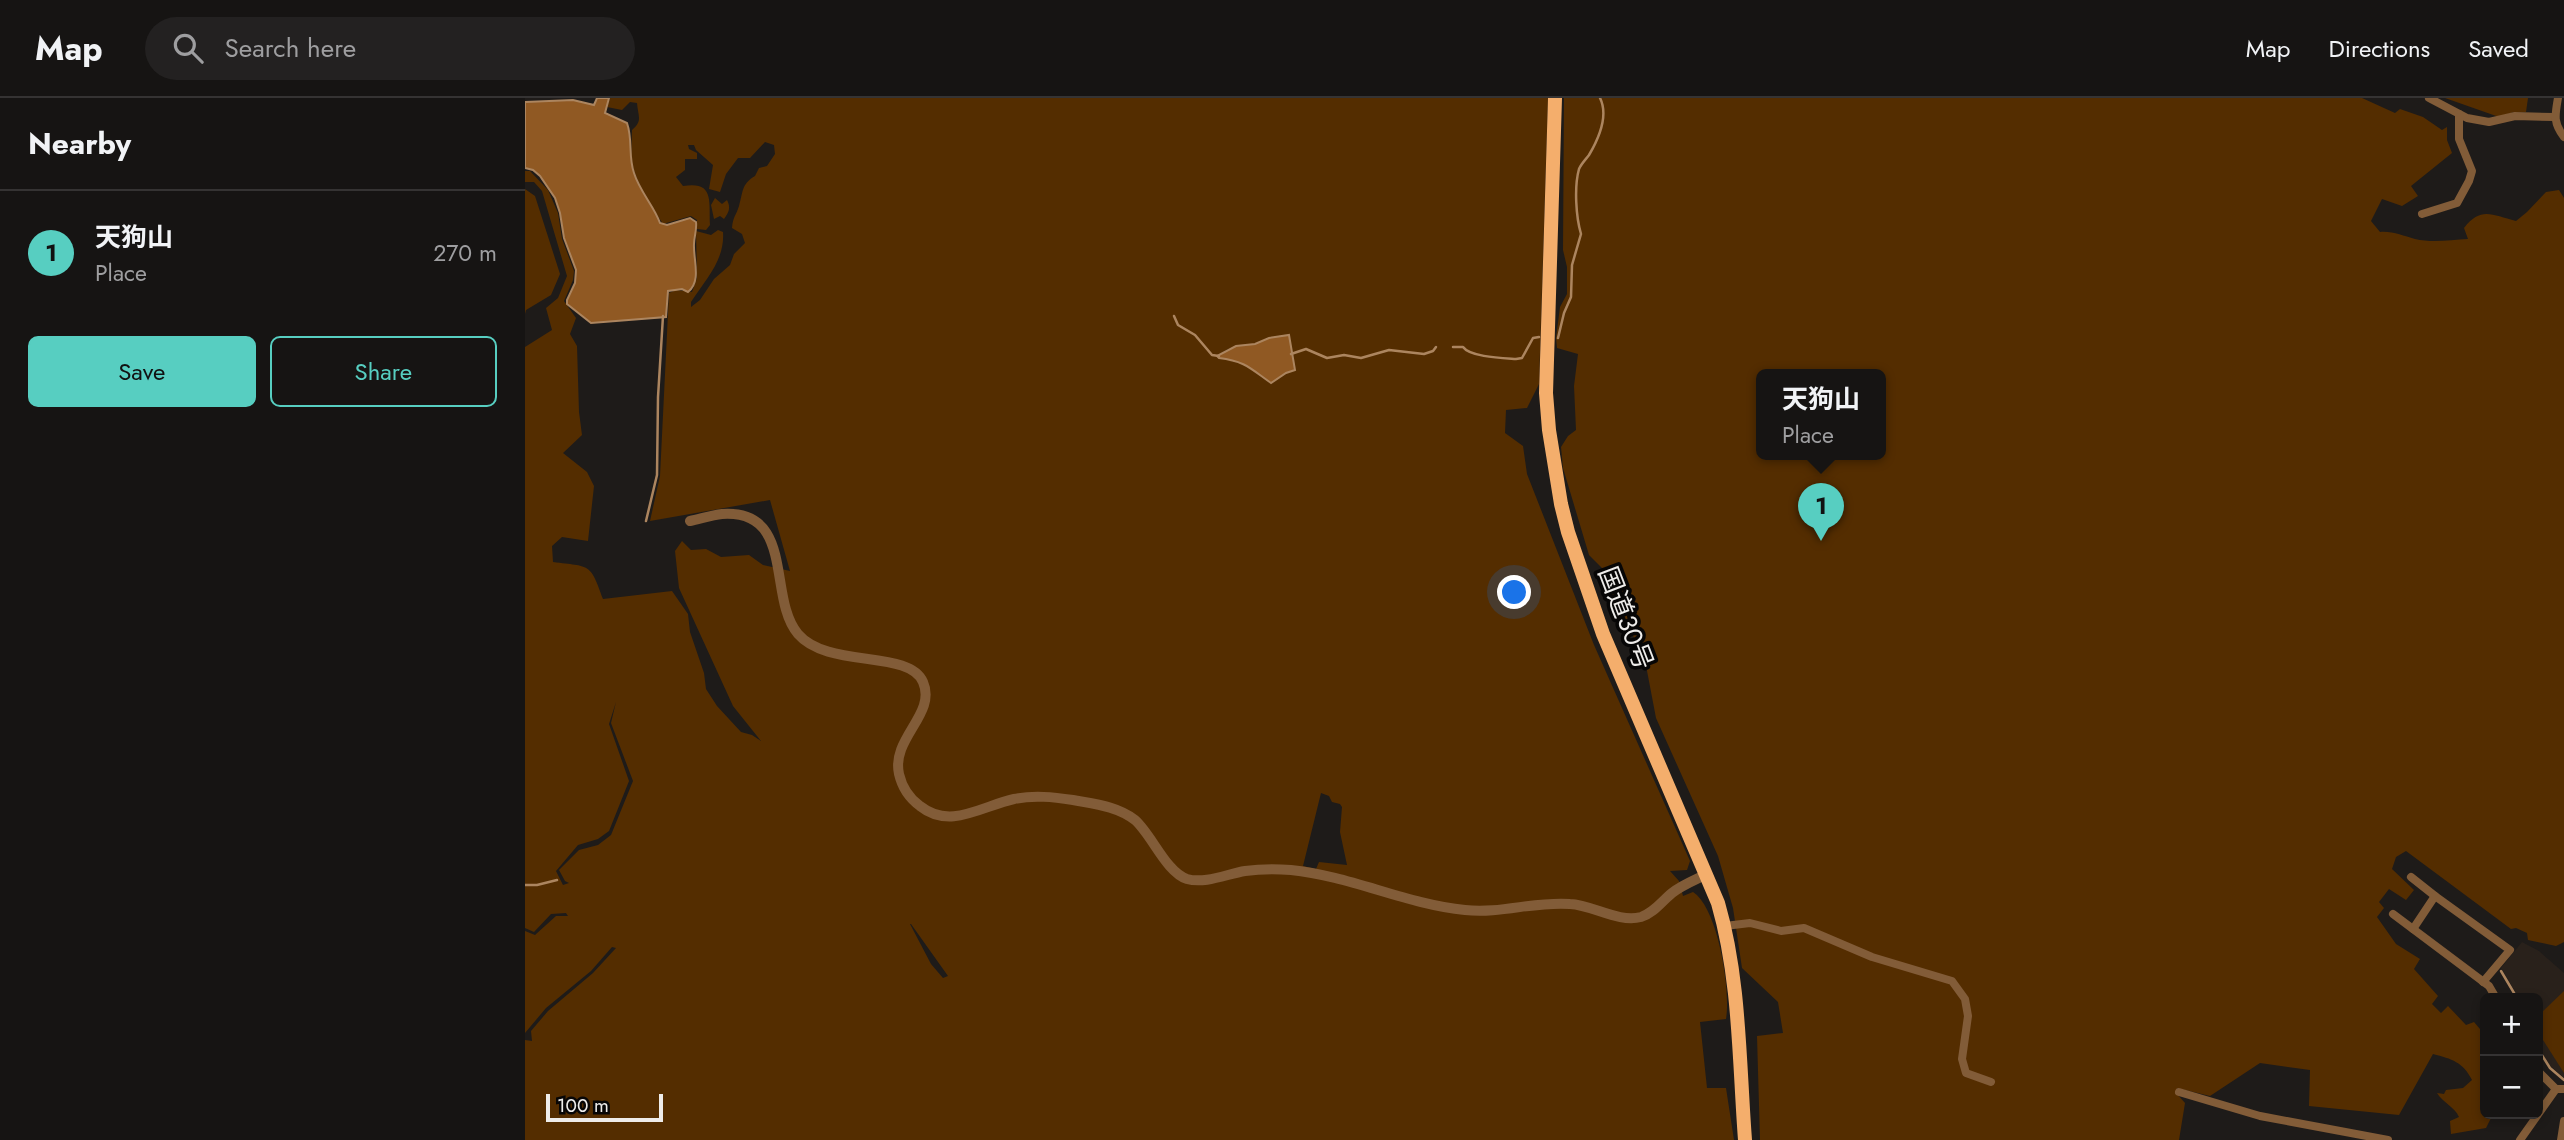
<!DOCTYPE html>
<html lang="en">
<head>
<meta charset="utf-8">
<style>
	body { margin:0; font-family:Jost,"Noto Sans JP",sans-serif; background:#232121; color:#f1f3f6 }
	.controls { position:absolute; right:21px; bottom:21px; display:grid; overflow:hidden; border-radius:10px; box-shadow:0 4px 10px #0003 }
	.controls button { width:63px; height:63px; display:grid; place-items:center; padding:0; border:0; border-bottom:2px solid #353333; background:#161413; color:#f1f3f6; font:35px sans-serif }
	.scale { position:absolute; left:21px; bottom:18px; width:117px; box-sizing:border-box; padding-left:7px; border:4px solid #eeecea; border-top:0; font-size:19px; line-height:24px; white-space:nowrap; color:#eeecea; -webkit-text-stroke:5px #070606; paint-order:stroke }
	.you { position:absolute; left:990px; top:495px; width:24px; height:24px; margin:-18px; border:5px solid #fff; border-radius:50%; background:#1a73e8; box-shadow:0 0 0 10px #1a73e833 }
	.badge { display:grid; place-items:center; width:46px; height:46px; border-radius:50%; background:#57cec1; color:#111; font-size:23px; font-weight:700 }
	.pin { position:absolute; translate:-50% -58px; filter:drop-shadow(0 2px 4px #0008) }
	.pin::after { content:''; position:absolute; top:37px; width:24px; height:21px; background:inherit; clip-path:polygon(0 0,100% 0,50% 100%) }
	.popup { position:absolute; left:1231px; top:271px; width:130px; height:91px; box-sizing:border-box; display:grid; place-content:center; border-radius:10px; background:#161413; filter:drop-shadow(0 2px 5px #0005); font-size:23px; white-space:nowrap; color:#9e9ea0 }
	.popup b { font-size:26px; color:#f1f3f6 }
	.popup::after { content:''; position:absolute; left:50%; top:100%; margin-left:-14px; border:14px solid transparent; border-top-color:#161413 }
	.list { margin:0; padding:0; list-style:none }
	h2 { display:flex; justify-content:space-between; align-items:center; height:91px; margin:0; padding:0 28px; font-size:30px }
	h2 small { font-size:23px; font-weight:400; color:#9e9ea0 }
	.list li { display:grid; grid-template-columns:46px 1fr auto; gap:21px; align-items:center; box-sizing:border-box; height:126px; padding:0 28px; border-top:2px solid #353333 }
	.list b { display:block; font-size:26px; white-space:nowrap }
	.list p { margin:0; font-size:23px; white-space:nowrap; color:#9e9ea0 }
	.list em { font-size:23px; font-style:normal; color:#9e9ea0 }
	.actions { display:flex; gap:14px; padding:21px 28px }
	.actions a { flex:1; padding:16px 0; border:2px solid #57cec1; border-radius:10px; text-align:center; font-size:24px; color:#57cec1 }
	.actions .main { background:#57cec1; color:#111 }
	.icon { flex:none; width:38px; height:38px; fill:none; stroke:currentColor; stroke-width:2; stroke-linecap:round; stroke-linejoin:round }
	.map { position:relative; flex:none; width:2039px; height:1042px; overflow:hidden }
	header { display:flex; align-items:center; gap:42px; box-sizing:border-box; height:98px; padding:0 35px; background:#161413; border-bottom:2px solid #353333 }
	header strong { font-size:33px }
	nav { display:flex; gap:38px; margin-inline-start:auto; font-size:24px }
	.search { width:490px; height:63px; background:#232121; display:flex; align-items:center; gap:18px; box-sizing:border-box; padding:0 24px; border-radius:38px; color:#9e9ea0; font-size:26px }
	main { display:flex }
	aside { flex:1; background:#161413 }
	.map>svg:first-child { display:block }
	.built { fill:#29211b }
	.green { fill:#542d00; fill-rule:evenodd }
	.water { fill:#905923; stroke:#ac855f; stroke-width:2 }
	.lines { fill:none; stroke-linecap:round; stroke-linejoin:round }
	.stream { stroke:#ac855f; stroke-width:2.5 }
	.minor { stroke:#825c38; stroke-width:8 }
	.tertiary { stroke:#825c38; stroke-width:10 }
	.trunk { stroke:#f4ae6c; stroke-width:14 }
	.labels { text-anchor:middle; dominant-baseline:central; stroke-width:7; stroke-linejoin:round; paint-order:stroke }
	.street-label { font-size:26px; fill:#eeecea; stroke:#070606 }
</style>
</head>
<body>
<header>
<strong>Map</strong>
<div class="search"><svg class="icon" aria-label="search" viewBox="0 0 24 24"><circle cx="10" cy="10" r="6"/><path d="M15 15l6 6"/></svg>Search here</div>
<nav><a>Map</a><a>Directions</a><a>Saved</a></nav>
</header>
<main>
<aside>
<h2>Nearby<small></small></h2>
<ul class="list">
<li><span class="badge">1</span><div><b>天狗山</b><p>Place</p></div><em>270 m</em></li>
</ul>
<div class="actions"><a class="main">Save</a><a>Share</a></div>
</aside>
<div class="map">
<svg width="2039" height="1042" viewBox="0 0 2039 1042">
	<rect width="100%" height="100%" fill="#1e1b19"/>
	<path class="built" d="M1997,844L2014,853L2039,875V980L2022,965L2013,947V900H1994L1976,870Z"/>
	<g class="green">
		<path d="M85,0H1023L1014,286L1002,310L981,312L980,335L998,348L1002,376L1069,547L1165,763L1162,772L1145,773L1154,783L1158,798L1168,794C1193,810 1206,892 1201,921L1175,924L1182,990H1201L1209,1042H0V942L7,943L6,933L23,913L68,875L91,850L87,849L66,873L21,910L0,935V833L10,837L31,818H43L41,815L26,816L9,834L0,830V249L27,232L21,210L33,200L42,178L17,93L9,84H0V73H5L23,92L33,115L37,141L49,173L48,182L39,203L51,220L45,236L52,248L54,314L57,337L38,355L62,374L69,388L63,443L37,439L27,448L28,464C65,469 65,464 78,501L147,493L163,516L165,534L179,575L181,591L192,608L216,634L227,637L236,643L208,608L154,490L150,453L157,443L166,452L181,451L196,459L224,457L238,467L265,473L245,402L125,423L135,378L144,195L151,192L167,194L172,180L171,133L186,137L193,132L198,134C200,162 181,181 166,204V209L175,202L189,181L205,167L209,156L220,145L217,136L207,130C208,118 211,118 214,108C218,95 216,86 230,78L234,70L242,68L250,56L249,47L240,44L225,60H213L201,76L195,94L184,91L188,67L171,52L169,47H163L164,51L172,55V61H160V72L151,79L158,88C189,83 184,102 185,127L181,132L172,131V122L166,118L138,126L119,97L111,78L106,64L107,32C118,23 113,18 112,5L105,4L97,12L82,9ZM744,240L761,275L742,283C735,273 722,266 711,262C704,259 699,261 693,257L703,251L730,246ZM91,604L86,625L108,683L86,737L73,747L54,752L34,772L40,783L44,785L38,787L31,773L53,747L73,741L84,733L104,683L84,626ZM796,695L804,698L807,704L815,706L817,709L815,734L822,767L794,764L791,771L778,768ZM385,826H386L423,878L418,880L406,866Z"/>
		<path d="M1039,0H1837L1870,15L1875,11L1898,19L1917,32L1922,29V42L1927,55L1886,88L1893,98L1877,108L1857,101L1846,123L1855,134C1868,133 1878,138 1890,141C1907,145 1925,142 1943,141L1939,130C1956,108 1967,117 1991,123L2002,114L2021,94L2034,92L2039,100V844L2031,848L2003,842L2002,835L1991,830L1986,831L1881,753L1871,759L1867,771L1889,792L1881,802L1864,791L1854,804L1859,810L1852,819L1871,846L1895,861L1889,871L1913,898L1907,906L1916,915L1923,908L1941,927L1949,924L1955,931L1960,929V1016H1968L1961,1030L1926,1036L1925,1023L1934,1019C1930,1009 1918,1005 1912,995L1919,996L1921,992L1938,990L1947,982C1938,964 1927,961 1908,956L1874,1017L1784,1008L1785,972L1735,965L1685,998L1652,990V996L1660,1005L1654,1042H1235L1232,938L1258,935L1253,904L1217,870L1208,810L1193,758L1131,620L1119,557L1087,501L1078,471L1064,457L1038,370L1036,349L1043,338L1051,332L1049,288L1053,256L1032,250L1031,240L1035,209L1042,196V169L1038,152ZM1236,277H1356V357H1236Z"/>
		<path d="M1920,0H2003L2001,14H1989L1974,19Z"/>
		<path d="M0,91L10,98L35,176L26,197L1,212L0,216Z"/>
		<path d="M190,100L197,106L202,102C206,110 204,114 199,121L195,118L189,121L186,107Z"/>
		<path d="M2039,893V975L2013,934V918Z"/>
	</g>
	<g class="water">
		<path d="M72,0H84L80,15L102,25C108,42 103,58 109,75C115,94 129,108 135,125L142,127L165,120L171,124C172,132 169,139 169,146C168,161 177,183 163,194L157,191L143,193L141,219L66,225L42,206V202L50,185L51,172L39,140L35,115L30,100L15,78L8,72L0,70V4L48,2L69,7Z"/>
		<path d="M764,237L770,272L761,275L746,285C726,271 720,263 694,260L692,258L711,248L730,246L744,240Z"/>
	</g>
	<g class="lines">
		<g class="stream">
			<path d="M649,218L653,227L670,237L687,257L694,258"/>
			<path d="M1033,240L1039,215L1046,199L1047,167L1056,136C1051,119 1049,89 1054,71C1056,66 1061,61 1064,57C1074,40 1084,18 1075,0"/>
			<path d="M928,249H938C945,259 977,260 991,261L997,260L1008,240L1014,239"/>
			<path d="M766,256L781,251L802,260L819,257L836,260L864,252L899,256L908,253L911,249"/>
			<path d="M121,423L132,377L133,299L138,218"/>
			<path d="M0,787H12L32,782"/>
			<path d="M1976,873L1992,900"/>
			<path d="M2013,951L2025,970L2039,982"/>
		</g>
		<g class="minor">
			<path d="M1904,0L1942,20L1964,24L1990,18L2029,19"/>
			<path d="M2033,0C2030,17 2028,25 2039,39"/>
			<path d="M1897,116L1932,105L1944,83L1947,73L1934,41V16"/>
			<path d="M1886,779L1910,798"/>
			<path d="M1868,816L1964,888L1971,900"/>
			<path d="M1200,828L1225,825L1256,833L1279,830L1347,859L1427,883L1440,901L1443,918L1437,961L1441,975L1466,984"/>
			<path d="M1888,831L1910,798L1985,852L1958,884"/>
			<path d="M2013,973L2031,991H2039"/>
			<path d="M1654,994L1735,1018L1863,1042"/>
			<path d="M1995,1042L2031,991"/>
			<path d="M2036,1042L2039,1023"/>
		</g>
		<path class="tertiary" d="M165,423C175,421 187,417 197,416C271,411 242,500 273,536C303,571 384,551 398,584C412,616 366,640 374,676C377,689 384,700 395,708C425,732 457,708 489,701C509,697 528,699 548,702C569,706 592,708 610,722C627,737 641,774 662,781C680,786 702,776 720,773C735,771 751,771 766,772C825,778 881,806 940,812C976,816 1010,803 1045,806C1068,807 1093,825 1116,819C1129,815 1137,803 1147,795C1157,787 1170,782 1182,776"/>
		<path class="trunk" d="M1030,0L1021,295L1024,332L1036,406L1043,434L1078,536L1193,805C1215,881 1214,963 1220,1042"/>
	</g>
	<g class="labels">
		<g class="street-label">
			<text transform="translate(1101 520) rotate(69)">国道30号</text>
		</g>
	</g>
</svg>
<div class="controls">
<button>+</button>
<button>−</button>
</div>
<div class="scale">100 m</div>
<div class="you"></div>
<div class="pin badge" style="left:1296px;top:443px">1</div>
<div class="popup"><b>天狗山</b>Place</div>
</div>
</main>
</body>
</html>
